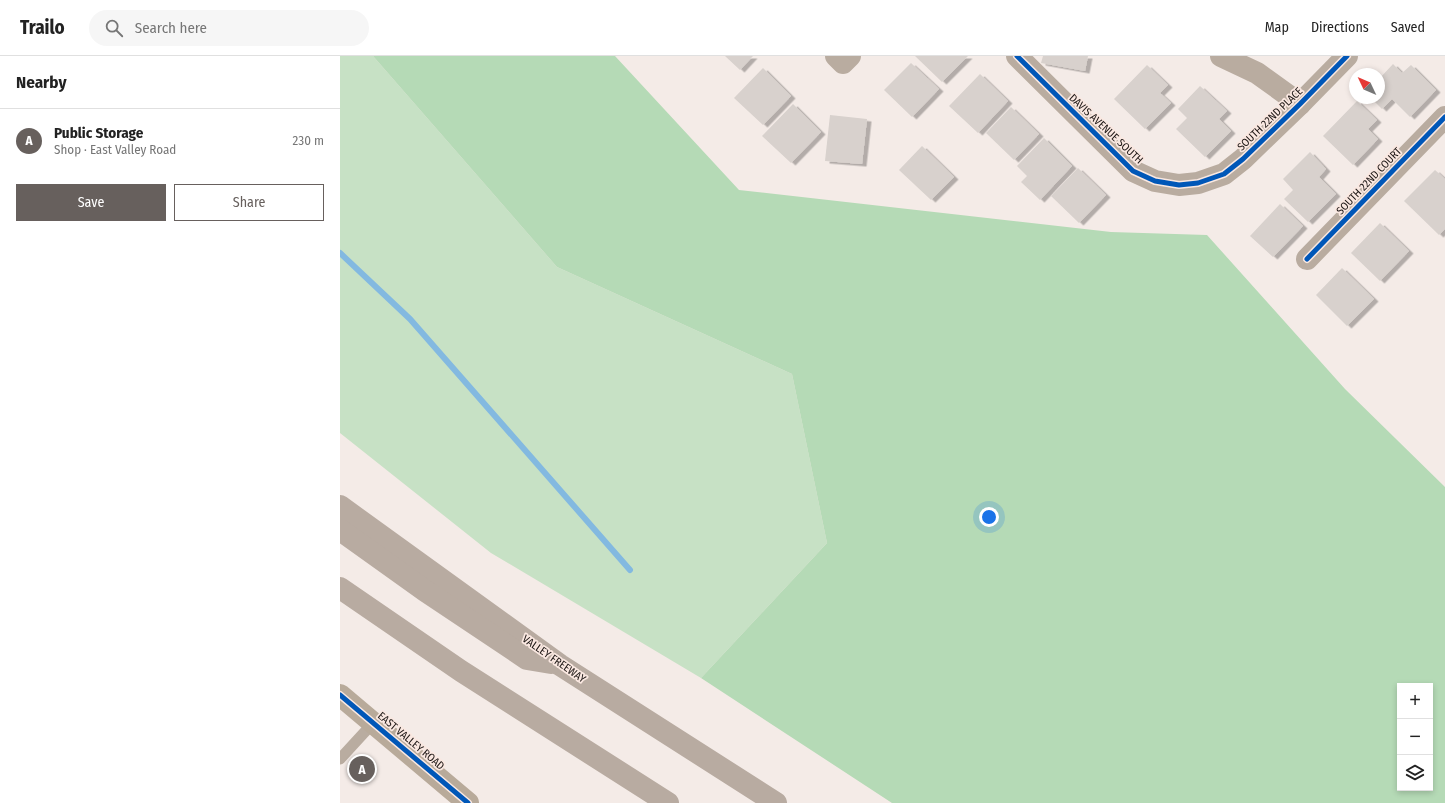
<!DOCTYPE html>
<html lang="en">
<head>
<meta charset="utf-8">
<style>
	body { margin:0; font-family:"Fira Sans Condensed",sans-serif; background:#f6f6f6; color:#222 }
	.controls { position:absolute; right:12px; bottom:12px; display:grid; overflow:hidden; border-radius:0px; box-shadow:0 2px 6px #0003 }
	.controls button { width:36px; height:36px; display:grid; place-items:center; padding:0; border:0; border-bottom:1px solid #e0e0e0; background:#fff; color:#222; font:20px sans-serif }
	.compass { position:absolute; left:1009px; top:12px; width:36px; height:36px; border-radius:50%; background:#fff; box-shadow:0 2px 6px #0003; rotate:314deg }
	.you { position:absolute; left:649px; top:461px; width:14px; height:14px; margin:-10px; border:3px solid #fff; border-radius:50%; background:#1a73e8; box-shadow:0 0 0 6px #1a73e833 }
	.badge { display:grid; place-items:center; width:26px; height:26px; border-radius:50%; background:#67605d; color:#fff; font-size:13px; font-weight:700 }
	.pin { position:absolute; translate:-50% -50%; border:2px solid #fff; box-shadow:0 1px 4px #0006 }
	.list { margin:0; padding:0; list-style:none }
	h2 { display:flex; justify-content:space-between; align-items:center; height:52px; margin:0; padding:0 16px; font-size:17px }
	h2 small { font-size:13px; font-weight:400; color:#767676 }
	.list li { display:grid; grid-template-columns:26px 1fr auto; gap:12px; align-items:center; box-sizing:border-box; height:64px; padding:0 16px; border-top:1px solid #e0e0e0 }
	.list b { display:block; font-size:15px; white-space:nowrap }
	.list p { margin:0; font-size:13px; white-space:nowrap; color:#767676 }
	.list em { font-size:13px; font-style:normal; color:#767676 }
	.actions { display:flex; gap:8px; padding:12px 16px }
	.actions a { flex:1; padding:9px 0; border:1px solid #67605d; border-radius:0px; text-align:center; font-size:14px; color:#67605d }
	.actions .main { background:#67605d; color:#fff }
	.icon { flex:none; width:22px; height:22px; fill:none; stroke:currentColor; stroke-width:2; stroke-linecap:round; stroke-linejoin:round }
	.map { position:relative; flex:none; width:1105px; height:747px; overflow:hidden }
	header { display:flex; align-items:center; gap:24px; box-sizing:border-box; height:56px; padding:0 20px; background:#fff; border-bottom:1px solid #e0e0e0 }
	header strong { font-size:19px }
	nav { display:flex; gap:22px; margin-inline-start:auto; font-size:14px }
	.search { width:280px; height:36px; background:#f6f6f6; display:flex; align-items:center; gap:10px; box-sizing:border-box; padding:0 14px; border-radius:22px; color:#767676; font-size:15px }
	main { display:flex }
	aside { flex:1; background:#fff }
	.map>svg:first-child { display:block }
	.green { fill:#c7e1c5 }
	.forest { fill:#b5dab6; fill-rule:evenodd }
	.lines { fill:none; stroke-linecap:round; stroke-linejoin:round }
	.stream { stroke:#83b9e0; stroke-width:6 }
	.building { fill:#d8d1cd; filter:url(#shadow) }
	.lane { stroke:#b9aca0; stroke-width:11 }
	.street { stroke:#b9aca0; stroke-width:22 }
	.secondary { stroke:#b8aa9a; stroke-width:22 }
	.highway { stroke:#b8aba1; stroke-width:22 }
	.cycleway-casing { stroke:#fae8e1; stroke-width:8 }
	.cycleway { stroke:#0057b8; stroke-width:5 }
	.labels { text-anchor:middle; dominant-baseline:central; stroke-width:3.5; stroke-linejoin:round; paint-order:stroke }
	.street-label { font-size:11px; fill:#1b1513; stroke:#fae8e1 }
</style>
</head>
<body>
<header>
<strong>Trailo</strong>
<div class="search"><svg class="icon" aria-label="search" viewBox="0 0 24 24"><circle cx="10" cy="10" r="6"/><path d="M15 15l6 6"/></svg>Search here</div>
<nav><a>Map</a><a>Directions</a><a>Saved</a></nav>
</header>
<main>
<aside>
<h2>Nearby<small></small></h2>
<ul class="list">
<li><span class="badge">A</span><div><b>Public Storage</b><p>Shop · East Valley Road</p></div><em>230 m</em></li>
</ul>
<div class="actions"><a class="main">Save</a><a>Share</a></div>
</aside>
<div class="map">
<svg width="1105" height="747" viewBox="0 0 1105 747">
	<defs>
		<filter id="shadow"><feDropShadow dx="4.5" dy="2.5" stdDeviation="0" flood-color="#0004"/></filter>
	</defs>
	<rect width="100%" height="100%" fill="#f4ebe7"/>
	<path class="green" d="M0,0H33L217,211L452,318L487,487L361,622L151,497L0,377Z"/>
	<path class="forest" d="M33,0H275L399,134L771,176L867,179L1005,333L1105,431V747H552L361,622L487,487L452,318L217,211ZM1060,630H1090V732H1060Z"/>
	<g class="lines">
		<path class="stream" d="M0,197L70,263L290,514"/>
	</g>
	<g class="building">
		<path d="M385,0H413L400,14Z"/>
		<path d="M575,0H628L602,26Z"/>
		<path d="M703,0H748L745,15L701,7Z"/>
		<path d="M571,7L599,33L572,61L544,34Z"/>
		<path d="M1053,8L1062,17L1071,9L1096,34L1070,61L1052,43L1042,53L1031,42H1039V23Z"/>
		<path d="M807,9L828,29L820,37L831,47L805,73L774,43Z"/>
		<path d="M423,12L451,40L423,69L394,42Z"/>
		<path d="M640,18L668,45L638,77L609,50Z"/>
		<path d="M860,30L887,55L879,63L891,75L865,101L836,73L847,62L838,53Z"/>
		<path d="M1017,45L1037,64L1028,73L1038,83L1013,109L983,80Z"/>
		<path d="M453,48L481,76L451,107L422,80Z"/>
		<path d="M671,51L699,78L674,104L646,77Z"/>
		<path d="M490,59L527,63L522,108L485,105Z"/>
		<path d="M704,82L732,110L700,144L681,126L687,120L677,110Z"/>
		<path d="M582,90L614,121L591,144L559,114Z"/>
		<path d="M970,96L986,113L979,121L996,138L968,166L944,143L953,134L943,123Z"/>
		<path d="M738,112L766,139L739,167L711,140Z"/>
		<path d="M1095,114L1105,123V173L1099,179L1064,145Z"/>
		<path d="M940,148L963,170L933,201L910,180Z"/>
		<path d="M1040,167L1069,195L1040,225L1011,197Z"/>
		<path d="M1002,212L1034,243L1007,270L976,239Z"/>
	</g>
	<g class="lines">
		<path class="lane" d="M0,703L33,667"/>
		<g class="street">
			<path d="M496,0L503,7L510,0"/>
			<path d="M677,0L793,115L815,125L839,129L858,127L884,118L903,103L960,48L1007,0"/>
			<path d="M881,0L917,17L960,48"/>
			<path d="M967,203L1105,61"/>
		</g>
		<path class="secondary" d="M0,639L128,747"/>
		<g class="highway">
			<path d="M0,450L220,609L436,747"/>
			<path d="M0,474L84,534L187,603L211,607"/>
			<path d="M0,532L121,615L328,747"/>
		</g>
		<g class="cycleway-casing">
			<g id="cycleway">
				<path d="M677,0L793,115L815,125L839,129L858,127L884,118L903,103L960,48L1007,0"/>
				<path d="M967,203L1105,61"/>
				<path d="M0,639L128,747"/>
			</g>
		</g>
		<use href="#cycleway" class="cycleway"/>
	</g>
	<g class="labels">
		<g class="street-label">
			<text transform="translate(930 63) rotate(-44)">SOUTH 22ND PLACE</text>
			<text transform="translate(766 73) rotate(43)">DAVIS AVENUE SOUTH</text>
			<text transform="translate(1029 125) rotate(-46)">SOUTH 22ND COURT</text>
			<text transform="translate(214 603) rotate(35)">VALLEY FREEWAY</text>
			<text transform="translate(71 685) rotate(40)">EAST VALLEY ROAD</text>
		</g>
	</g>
</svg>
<div class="controls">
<button>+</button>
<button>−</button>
<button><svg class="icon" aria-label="layers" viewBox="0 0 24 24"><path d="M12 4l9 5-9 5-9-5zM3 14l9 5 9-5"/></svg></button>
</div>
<svg class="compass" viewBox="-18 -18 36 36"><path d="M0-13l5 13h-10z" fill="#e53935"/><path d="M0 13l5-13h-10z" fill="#767676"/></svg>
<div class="you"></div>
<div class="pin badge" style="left:22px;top:713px">A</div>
</div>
</main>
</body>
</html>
